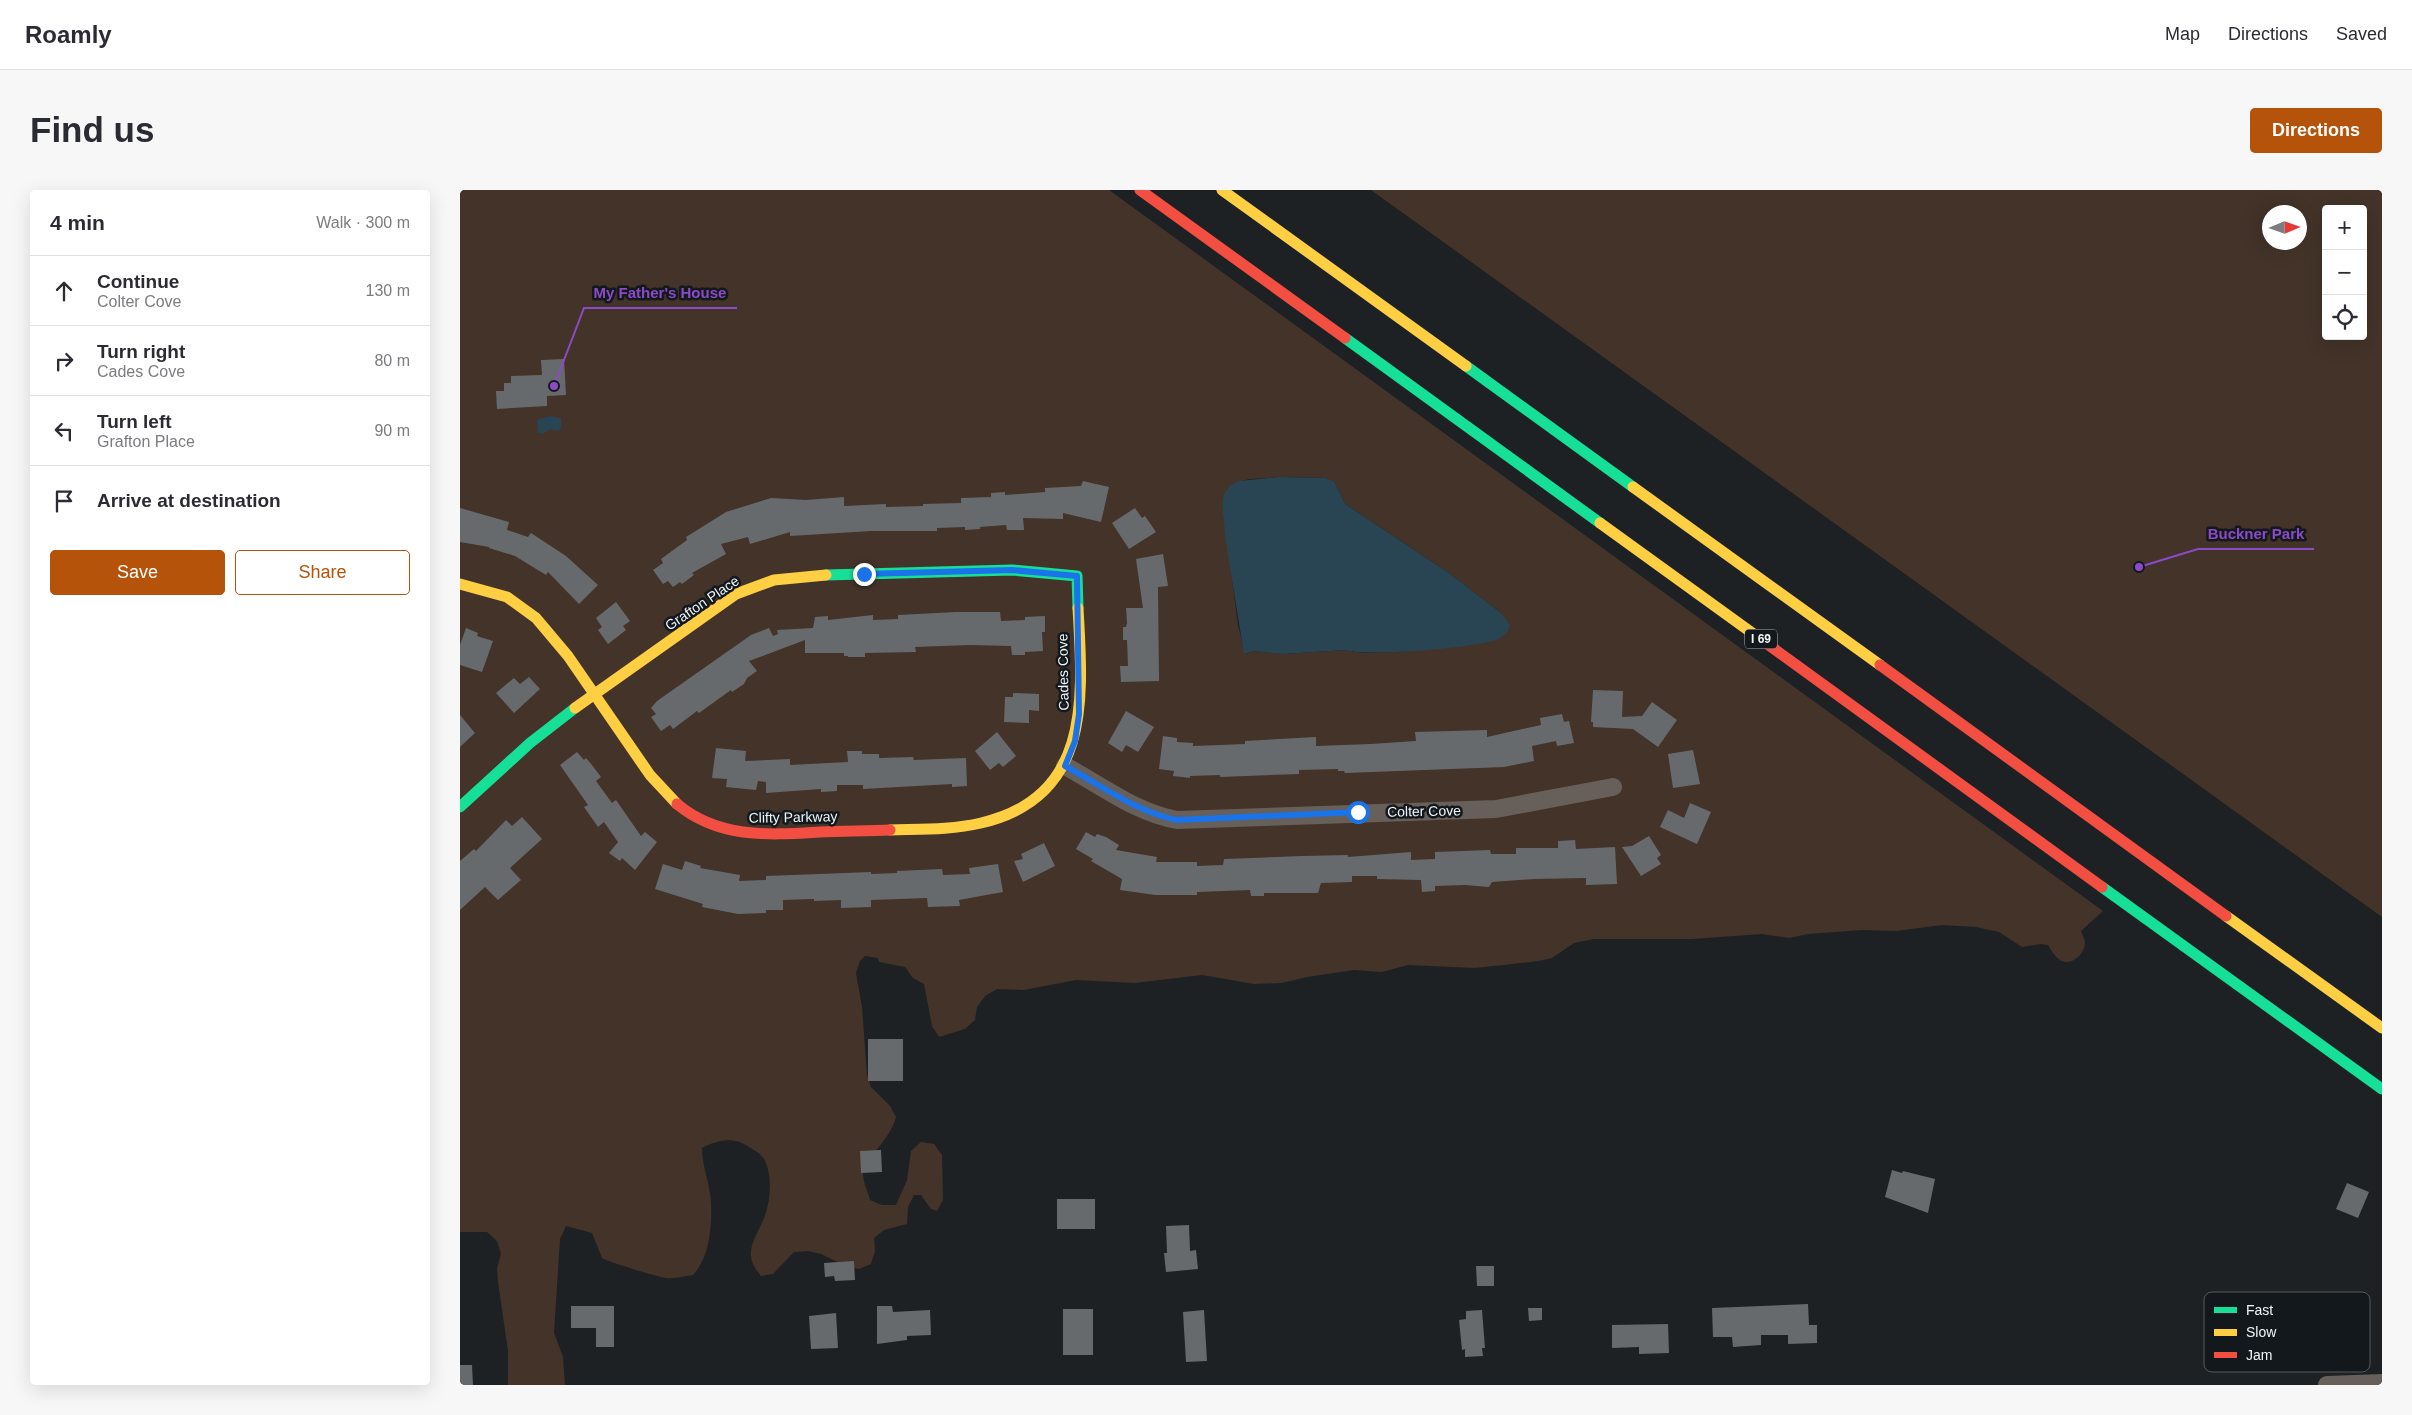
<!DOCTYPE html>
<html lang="en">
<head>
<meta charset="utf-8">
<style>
	body { margin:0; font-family:Helvetica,sans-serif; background:#f7f7f7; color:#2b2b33 }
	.controls { position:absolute; right:15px; top:15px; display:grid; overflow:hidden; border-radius:5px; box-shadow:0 5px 20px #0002 }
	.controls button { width:45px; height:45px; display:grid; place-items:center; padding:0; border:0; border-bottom:1px solid #e1e1e2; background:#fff; color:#2b2b33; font:25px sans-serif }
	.compass { position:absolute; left:1802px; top:15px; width:45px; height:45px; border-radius:50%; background:#fff; box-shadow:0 5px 20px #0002; rotate:88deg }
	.stop { position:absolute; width:15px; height:15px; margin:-11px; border:4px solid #1a73e8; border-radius:50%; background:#fff }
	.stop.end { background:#1a73e8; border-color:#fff; box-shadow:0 1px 5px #0008 }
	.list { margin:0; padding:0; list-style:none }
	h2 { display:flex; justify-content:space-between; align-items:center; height:65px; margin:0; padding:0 20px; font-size:21px }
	h2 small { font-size:16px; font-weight:400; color:#7c7c81 }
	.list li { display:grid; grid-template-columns:32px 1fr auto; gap:15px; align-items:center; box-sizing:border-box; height:70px; padding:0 20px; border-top:1px solid #e1e1e2 }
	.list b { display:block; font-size:19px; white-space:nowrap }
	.list p { margin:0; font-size:16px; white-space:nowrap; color:#7c7c81 }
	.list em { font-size:16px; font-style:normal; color:#7c7c81 }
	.actions { display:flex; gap:10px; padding:15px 20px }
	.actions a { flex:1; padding:11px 0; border:1px solid #b45309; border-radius:5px; text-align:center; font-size:18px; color:#b45309 }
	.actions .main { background:#b45309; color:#fff }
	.icon { flex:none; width:28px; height:28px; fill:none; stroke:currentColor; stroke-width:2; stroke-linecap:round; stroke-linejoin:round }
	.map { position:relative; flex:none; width:1922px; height:1195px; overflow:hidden; border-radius:5px }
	header { display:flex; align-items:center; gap:30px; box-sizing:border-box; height:70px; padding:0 25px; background:#fff; border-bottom:1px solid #e1e1e2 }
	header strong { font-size:24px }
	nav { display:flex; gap:28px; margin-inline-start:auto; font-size:18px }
	.intro { display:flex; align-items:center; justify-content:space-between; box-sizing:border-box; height:120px; padding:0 30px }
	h1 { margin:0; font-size:35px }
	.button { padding:12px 22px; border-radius:5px; background:#b45309; color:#fff; font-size:18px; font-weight:700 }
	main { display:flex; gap:30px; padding:0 30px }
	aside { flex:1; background:#fff; border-radius:5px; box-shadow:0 5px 20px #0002 }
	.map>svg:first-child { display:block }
	.green { fill:#433329; fill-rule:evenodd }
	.water { fill:#294553 }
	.building { fill:#676a6c }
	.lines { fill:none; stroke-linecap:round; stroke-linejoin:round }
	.street { stroke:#675f5a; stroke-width:18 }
	.fast { stroke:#16e098; stroke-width:11 }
	.slow { stroke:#ffcf43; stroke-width:11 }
	.jam { stroke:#f24e42; stroke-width:11 }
	.route { stroke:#1a73e8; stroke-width:6 }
	.labels { text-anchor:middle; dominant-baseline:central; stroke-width:5; stroke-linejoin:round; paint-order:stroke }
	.shield { fill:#12181c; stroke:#adb3b6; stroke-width:1 }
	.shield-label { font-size:12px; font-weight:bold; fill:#f0f5f8 }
	.street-label { font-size:14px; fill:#f0f5f8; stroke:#12181c }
	.key { fill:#12181c; stroke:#555a5e; stroke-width:1 }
	.key-label { font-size:14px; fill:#f0f5f8 }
	.leader { fill:none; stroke:#8d4ac8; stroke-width:2 }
	.callout-dot { fill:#8d4ac8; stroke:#12181c; stroke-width:2 }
	.callout-label { font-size:15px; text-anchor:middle; font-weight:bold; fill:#8d4ac8; stroke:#12181c; stroke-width:5; stroke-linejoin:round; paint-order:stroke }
</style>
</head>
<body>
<header>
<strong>Roamly</strong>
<nav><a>Map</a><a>Directions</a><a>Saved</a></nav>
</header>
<div class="intro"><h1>Find us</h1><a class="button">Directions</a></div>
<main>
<aside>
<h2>4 min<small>Walk · 300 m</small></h2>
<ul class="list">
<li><svg class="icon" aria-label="ahead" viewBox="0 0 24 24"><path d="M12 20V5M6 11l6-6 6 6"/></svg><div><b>Continue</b><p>Colter Cove</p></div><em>130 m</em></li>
<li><svg class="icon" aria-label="right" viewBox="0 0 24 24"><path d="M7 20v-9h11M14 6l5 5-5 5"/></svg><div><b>Turn right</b><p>Cades Cove</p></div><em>80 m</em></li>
<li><svg class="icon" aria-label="left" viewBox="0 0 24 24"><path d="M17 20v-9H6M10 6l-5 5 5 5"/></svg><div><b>Turn left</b><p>Grafton Place</p></div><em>90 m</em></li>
<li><svg class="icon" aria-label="arrive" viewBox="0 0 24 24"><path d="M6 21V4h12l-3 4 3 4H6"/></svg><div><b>Arrive at destination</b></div></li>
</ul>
<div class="actions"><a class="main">Save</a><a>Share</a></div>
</aside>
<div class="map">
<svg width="1922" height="1195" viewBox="0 0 1922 1195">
	<rect width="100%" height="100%" fill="#1e2123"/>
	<g class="green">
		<path d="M0,0H649L1643,721L1621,741C1622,745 1625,749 1625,753C1625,764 1611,777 1600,770C1595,767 1591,760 1588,755L1581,754L1562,757L1539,742L1516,737L1482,735L1436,741L1402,740L1348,744L1329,748L1302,744L1232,749H1134L1114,753L1092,768L1079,771L1015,778L948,775L922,782L894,780L847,787L822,793L794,794L742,785L675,793L616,790L564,800L537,799L525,806L517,817L515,830L505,839L479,847L472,836L464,794L453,788L445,777L419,772L418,768L405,766L400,771L396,783L402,817L407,885L411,897L430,916L436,927C431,949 405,968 403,984C403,992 408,1002 410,1010L422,1015H436L447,990L451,961L461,952L474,954L482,965L483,1010L477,1021L471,1019L461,1005H454L448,1017L447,1034L424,1040L414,1048L415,1061L411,1074L399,1079L386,1076L361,1064L348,1061L334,1062L313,1084L301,1086C295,1078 290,1072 291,1062C292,1048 303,1035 306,1022C311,1007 312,983 304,969C301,964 294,960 289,957C274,946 257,950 242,958C242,977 250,993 251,1012C252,1035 250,1067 233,1085C225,1086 215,1089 206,1088C191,1085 155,1074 142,1068L132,1043L106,1036L100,1049L94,1143L103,1167L105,1195H48V1161L38,1092L37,1078L41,1064L37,1051L27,1042H0ZM819,287L866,288L874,291L885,314L989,383L1041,423L1029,452C1004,456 906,468 886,460L822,464L795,461L785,464L778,435L762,314C770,284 793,290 819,287Z"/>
		<path d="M911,0H1922V727ZM1866,19H1903V146H1866ZM1810,22H1840V52H1810Z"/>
	</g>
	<g class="water">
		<path d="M90,226L101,228V238L98,241L90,239L83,244L78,243L77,230Z"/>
		<path d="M819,287L866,288L874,291L885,314L989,383L1041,423L1050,435C1048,442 1045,446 1038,449C1020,458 903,467 886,460L822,464L795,461L784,464L766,353L762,314L764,304L771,295L779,291Z"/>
	</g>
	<g class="building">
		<path d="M104,169L106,205L87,206V216L37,219L36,201H44V193H51V186L82,185L81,170Z"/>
		<path d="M623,291L649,297L641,332L603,323V329L563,328L564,340H547L546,335L520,337V339L505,340V337L477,338V341H411L330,346V342L290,354L288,347L261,354L266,364L232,383L234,385L222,394L220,392L213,397L208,391L203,394L193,380L203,373L201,369L227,350L226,347L266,322L311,308L346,310L384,307V316L426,314V317L463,316V314L501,313V308L531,307V303L545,302V305L572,303L585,302V298L621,296Z"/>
		<path d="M0,318L49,332L47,340L68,347L71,343L106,366L138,395L119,414L88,382L86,385L55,366L29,358V357L0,352Z"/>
		<path d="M675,318L682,328L685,326L696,342L669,359L652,333Z"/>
		<path d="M703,364L708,396L698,397L699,491L661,492L660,476H668L667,450H663V437H666L667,433L666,418H683L676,369Z"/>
		<path d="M156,412L170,431L163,436L166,440L148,454L138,440L142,437L136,428Z"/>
		<path d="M496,422H540L541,431L565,430V427L585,426V442H582L583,461L565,462V465H552L551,456L510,455L455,457L456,462L405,463V467H388V466H384V463H345V450L289,471L297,481L287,488L284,494L272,502L271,500L239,523L237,521L213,539L210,535L201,541L191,527L196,524L191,518L197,511L291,445L309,438L313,446L318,444L317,440L353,438L355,427L368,426V430L413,425V430L438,429V425Z"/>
		<path d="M6,438L18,443L17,446L33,451L22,482L0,475V455Z"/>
		<path d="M69,487L80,499L54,523L36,503L54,488L60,494Z"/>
		<path d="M1133,500L1163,501L1162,527L1182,526L1192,512L1217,530L1198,557L1173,539L1133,537V532H1131Z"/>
		<path d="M553,503L579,504V521L569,520V533L544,532L545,507H553Z"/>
		<path d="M666,521L694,537L678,562L666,555L662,562L648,553Z"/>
		<path d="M1102,524L1104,532L1109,531L1114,553L1097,556L1096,551L1072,556L1074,571L1044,577L885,583L884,581H878V579L839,580V584L760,587V585L730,586V588L713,586L714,581L699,579L703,546L717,548V552L733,553V556L785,554V551L856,547V556L911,554L956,551L955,542L1027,540V547L1081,535L1080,528Z"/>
		<path d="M0,525L15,543L0,557Z"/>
		<path d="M537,542L556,566L543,577L539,573L530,580L515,561Z"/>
		<path d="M256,558L286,561L285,571L330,569V575L388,572L387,561H402V564H419V568L453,567L454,570L506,568L507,596L492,597V594L403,599V595H377V601L361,602V599L306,603V592L298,591L296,600L266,597L267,589L252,588Z"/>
		<path d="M1233,560L1240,594L1213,598L1208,564Z"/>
		<path d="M117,562L124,570L126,568L132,575L141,587L136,591L152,613L156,610L181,646L185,642L197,652L175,680L162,668L160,671L149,663L158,652L144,632L138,637L124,617L128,615L100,575Z"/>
		<path d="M1230,613L1251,622L1237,654L1200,637L1208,620L1224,628Z"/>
		<path d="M62,627L82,649L50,678L61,690L38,710L25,697L0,720V671L14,659L16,661L46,630L52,636Z"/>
		<path d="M626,642L635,647L637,644L646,647L659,655L656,660L697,667L696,672H737V676L763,675L764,669L842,666L888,665V667L951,662V670L975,669V662L1030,660L1031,664H1056V658H1098V651L1115,650L1116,659L1155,657L1157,694L1126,695V688L1074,689L1032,692L1029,697L1005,695L975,696V701L962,702L961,690L917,689V686H892V692L861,693L858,703H804V706H791L790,700L737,702V705H695L660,700L662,689L631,671L633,669L616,659Z"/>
		<path d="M1189,646L1201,665L1197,668L1201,674L1181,686L1162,657L1172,656Z"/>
		<path d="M584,653L595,676L563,692L554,671L563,669L561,664Z"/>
		<path d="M225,671L241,676L240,678L280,685L279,691L306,690V686L411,682V684L437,683V681L482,679L483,685L510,684L509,678L538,674L543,702L499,710L500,716L468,717L467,708L411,710V717L381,718V710L354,711V709L323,710V720H306V723L278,724L242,717L243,714L195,699L203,674L222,680Z"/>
		<rect x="408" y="849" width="35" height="42"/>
		<path d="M421,960L422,982L401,983L400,961Z"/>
		<path d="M1432,980L1442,983L1443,981L1475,989L1468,1023L1425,1007Z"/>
		<path d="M1887,993L1909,1002L1898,1028L1876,1019Z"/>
		<rect x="597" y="1009" width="38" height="30"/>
		<path d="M729,1035L730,1061L736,1060L738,1079L706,1082L704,1063H707L706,1036Z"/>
		<path d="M394,1071L395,1090L375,1091L374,1086L365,1087L364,1073Z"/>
		<path d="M1016,1076H1034V1096H1017Z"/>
		<path d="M1348,1114L1349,1135H1357V1153L1328,1154V1145H1301V1155L1273,1157L1272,1147H1253L1252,1118Z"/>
		<path d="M111,1116H154V1157H136V1138H111Z"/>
		<path d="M417,1116H432L433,1122L470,1120L471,1145L447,1146V1150L417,1154Z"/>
		<path d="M1068,1118H1082V1130L1069,1131Z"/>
		<rect x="603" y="1119" width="30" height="46"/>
		<path d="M744,1120L747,1171L726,1172L723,1122Z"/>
		<path d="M1022,1120L1025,1158H1022L1023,1166L1005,1167V1159L1002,1160L999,1130L1006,1129V1121Z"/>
		<path d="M376,1123L378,1158L351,1159L349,1126Z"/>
		<path d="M1208,1134L1209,1163L1179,1164V1157L1152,1158V1135Z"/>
		<path d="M0,1175H12L13,1195H0Z"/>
	</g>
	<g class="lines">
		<g class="street">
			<path d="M605,576C641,595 676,623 717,630L1036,619L1153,597"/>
			<path d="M1867,1195L1922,1193"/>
		</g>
		<g class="fast">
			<path d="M885,148L1140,333"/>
			<path d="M1006,176L1173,297"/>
			<path d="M366,385L552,380L617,386L618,418"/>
			<path d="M0,617L70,553L115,518"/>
			<path d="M1642,697L1922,899"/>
		</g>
		<g class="slow">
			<path d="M762,0L1006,176"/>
			<path d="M1173,297L1420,475"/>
			<path d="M1140,333L1306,453"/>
			<path d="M0,394L47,407L76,428L108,466L190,585L217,614"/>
			<path d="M115,518L276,404L314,390L366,385"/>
			<path d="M430,640C460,639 491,640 521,633C632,607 623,508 618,418"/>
			<path d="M1766,726L1922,838"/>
		</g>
		<g class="jam">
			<path d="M680,0L885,148"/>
			<path d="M1306,453L1642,697"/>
			<path d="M1420,475L1766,726"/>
			<path d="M217,614C259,649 309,645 360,642C383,641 407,641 430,640"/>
		</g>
	</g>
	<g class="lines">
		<path class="route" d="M404,384L552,380L617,386L619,524L615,551L605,576C641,595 676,622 717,630L898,622"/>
	</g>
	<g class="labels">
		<rect class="shield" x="1285" y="439.5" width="32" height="19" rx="4"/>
		<g class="shield-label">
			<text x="1301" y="449">I 69</text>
		</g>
		<g class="street-label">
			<text transform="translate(242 413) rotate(-34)">Grafton Place</text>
			<text transform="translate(603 482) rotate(-91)">Cades Cove</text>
			<text transform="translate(964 621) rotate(-1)">Colter Cove</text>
			<text transform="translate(333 627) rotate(-1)">Clifty Parkway</text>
		</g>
	</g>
	<rect x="1744" y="1102" width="166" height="80" rx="8" class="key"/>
	<rect x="1754" y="1117" width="23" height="6" fill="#16e098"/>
	<rect x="1754" y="1139" width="23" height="7" fill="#ffcf43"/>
	<rect x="1754" y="1162" width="23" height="6" fill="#f24e42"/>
	<g class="key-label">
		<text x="1786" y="1125">Fast</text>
		<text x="1786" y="1147">Slow</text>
		<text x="1786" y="1170">Jam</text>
	</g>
	<path class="leader" d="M94 196L124 118H277M1679 377L1738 359H1854"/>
	<g class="callout-dot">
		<circle cx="94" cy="196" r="5"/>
		<circle cx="1679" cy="377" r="5"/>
	</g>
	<g class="callout-label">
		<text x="200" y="108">My Father's House</text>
		<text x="1796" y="349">Buckner Park</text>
	</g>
</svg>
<div class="controls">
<button>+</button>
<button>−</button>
<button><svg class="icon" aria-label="locate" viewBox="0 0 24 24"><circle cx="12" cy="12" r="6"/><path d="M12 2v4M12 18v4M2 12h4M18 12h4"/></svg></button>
</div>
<svg class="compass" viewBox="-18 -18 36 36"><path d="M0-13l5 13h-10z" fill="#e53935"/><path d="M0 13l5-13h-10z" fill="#7c7c81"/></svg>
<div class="stop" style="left:898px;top:622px"></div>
<div class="stop end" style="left:404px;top:384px"></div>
</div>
</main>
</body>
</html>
